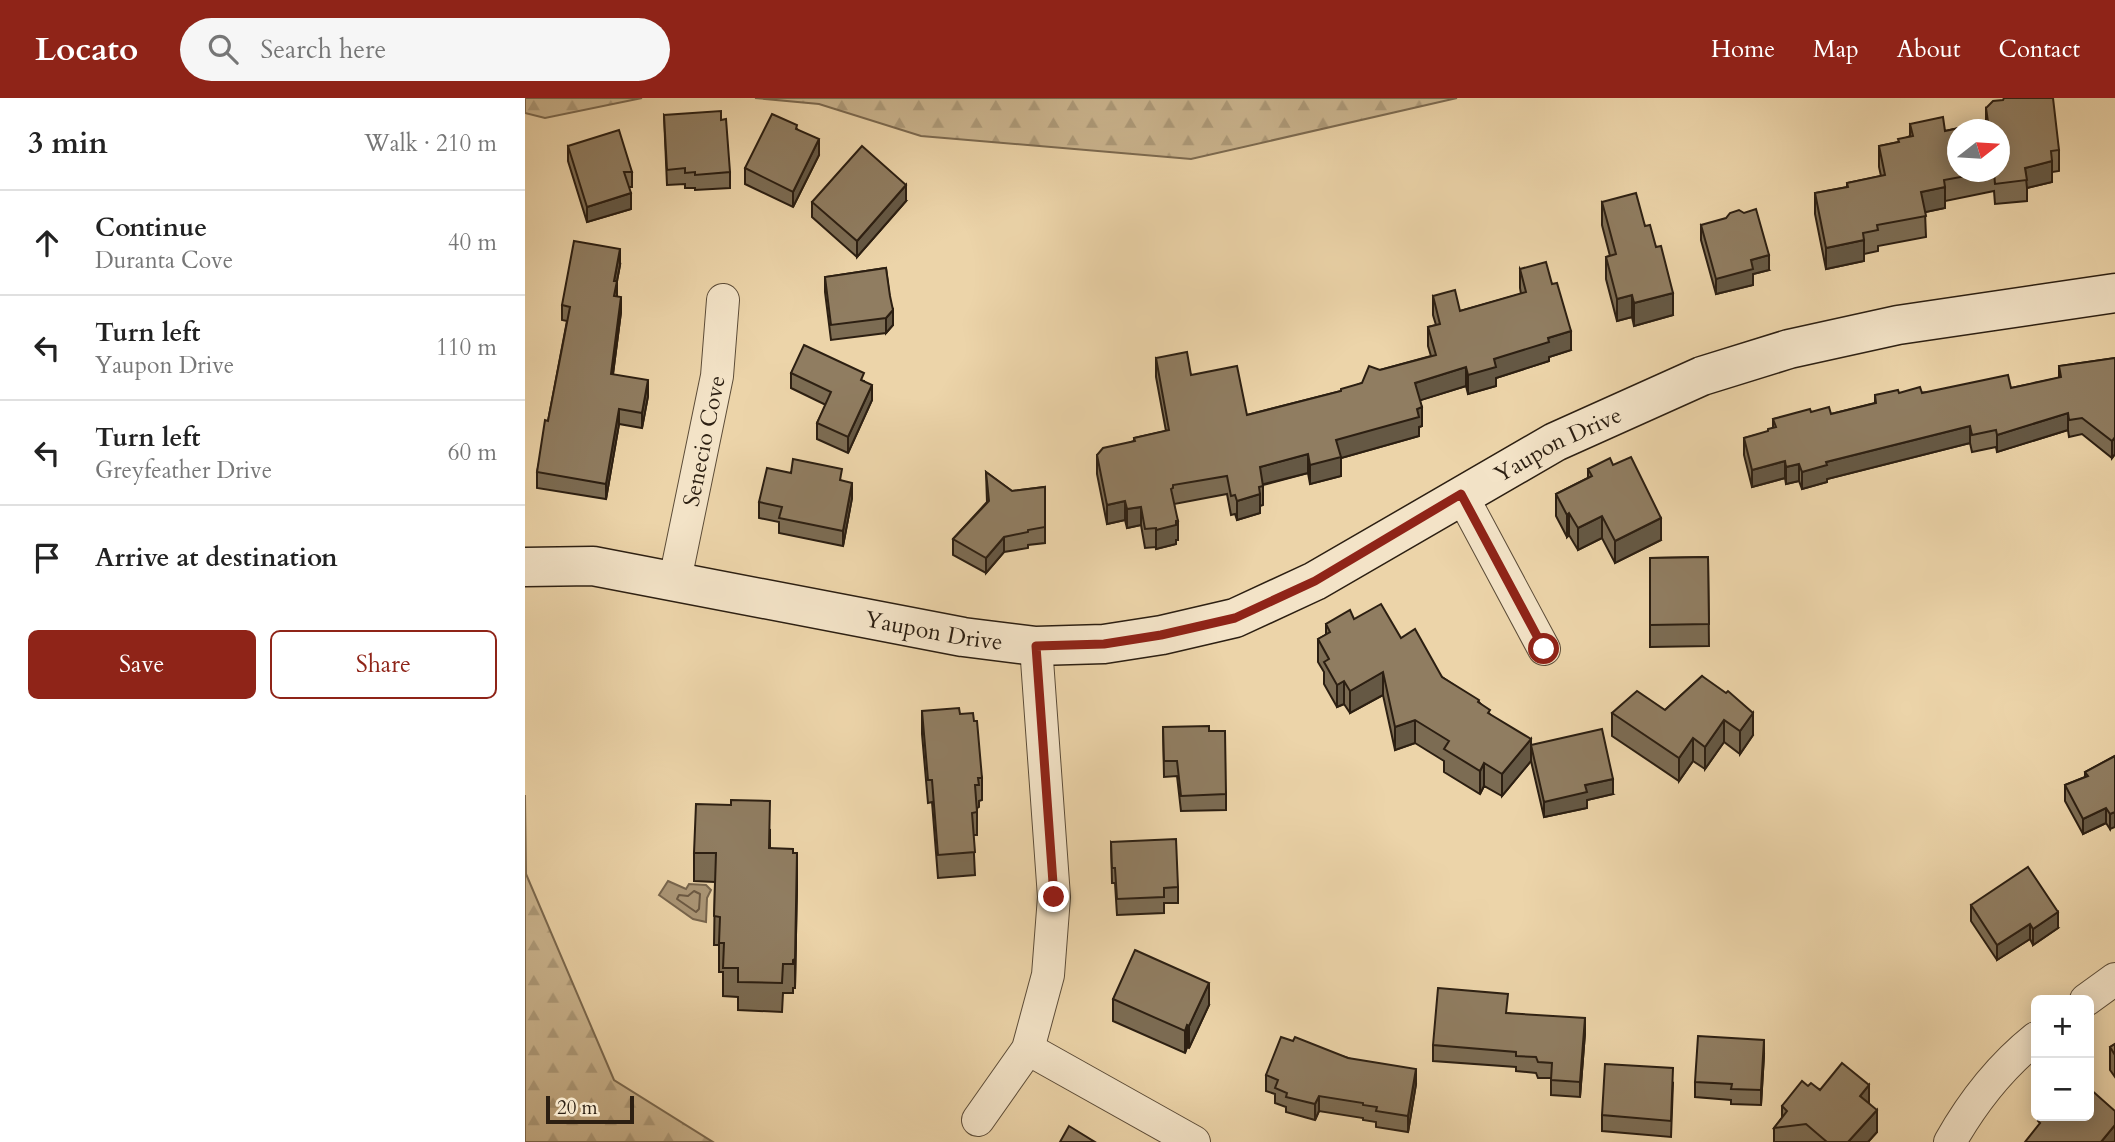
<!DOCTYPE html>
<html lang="en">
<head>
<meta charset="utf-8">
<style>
	body { margin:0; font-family:Cardo,serif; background:#f6f6f6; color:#222 }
	.controls { position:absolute; right:21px; bottom:21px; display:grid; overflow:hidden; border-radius:10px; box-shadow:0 4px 18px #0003 }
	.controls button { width:63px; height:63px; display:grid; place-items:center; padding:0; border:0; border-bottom:2px solid #e0e0e0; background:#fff; color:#222; font:35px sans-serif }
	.compass { position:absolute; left:1422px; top:21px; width:63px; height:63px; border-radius:50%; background:#fff; box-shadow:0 4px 18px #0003; rotate:73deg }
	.scale { position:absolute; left:21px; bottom:18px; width:88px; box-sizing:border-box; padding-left:7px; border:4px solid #2c1f12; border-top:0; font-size:19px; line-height:24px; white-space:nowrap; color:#2c1f12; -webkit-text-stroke:5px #f3e3c7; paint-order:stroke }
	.stop { position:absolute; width:21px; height:21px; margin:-16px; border:5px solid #8f2418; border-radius:50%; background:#fff }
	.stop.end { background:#8f2418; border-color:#fff; box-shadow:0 2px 7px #0008 }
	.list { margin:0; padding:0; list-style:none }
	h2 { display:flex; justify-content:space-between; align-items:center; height:91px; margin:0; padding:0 28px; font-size:30px }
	h2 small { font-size:23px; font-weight:400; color:#767676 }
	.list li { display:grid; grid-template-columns:46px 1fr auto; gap:21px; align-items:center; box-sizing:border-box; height:105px; padding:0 28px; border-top:2px solid #e0e0e0 }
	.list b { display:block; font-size:26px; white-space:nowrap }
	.list p { margin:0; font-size:23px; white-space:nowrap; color:#767676 }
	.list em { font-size:23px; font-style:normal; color:#767676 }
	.actions { display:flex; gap:14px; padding:21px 28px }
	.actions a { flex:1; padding:16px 0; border:2px solid #8f2418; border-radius:10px; text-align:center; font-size:24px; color:#8f2418 }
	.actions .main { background:#8f2418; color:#fff }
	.icon { flex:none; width:38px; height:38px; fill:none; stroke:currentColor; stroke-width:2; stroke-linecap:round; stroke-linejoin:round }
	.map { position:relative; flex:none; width:1590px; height:1044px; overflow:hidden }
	header { display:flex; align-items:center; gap:42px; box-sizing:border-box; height:98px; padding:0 35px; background:#8f2418; color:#fff }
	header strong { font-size:33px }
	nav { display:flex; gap:38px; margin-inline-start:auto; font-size:24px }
	.search { width:490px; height:63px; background:#f6f6f6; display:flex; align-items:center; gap:18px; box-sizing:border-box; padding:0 24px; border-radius:38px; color:#767676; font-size:26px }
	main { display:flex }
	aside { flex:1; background:#fff }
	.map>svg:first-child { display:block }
	.forest { fill:url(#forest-firs); stroke:#7c6a50; stroke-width:2 }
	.water { fill:#ab9676; stroke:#78664e; stroke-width:2 }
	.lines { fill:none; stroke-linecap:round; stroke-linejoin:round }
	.shore { stroke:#6c5a44; stroke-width:2 }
	.street-casing { stroke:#5c4c38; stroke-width:34 }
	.secondary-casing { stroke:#2c1f12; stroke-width:41 }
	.street { stroke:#f3e3c7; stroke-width:32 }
	.secondary { stroke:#f3e3c7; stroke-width:38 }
	.wall { fill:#7c6c53; stroke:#2c1f12; stroke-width:2; fill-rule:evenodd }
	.shaded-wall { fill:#655844; stroke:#2c1f12; stroke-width:2 }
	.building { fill:#907d61; stroke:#2c1f12; stroke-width:2 }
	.route { stroke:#8f2418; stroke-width:9 }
	.labels { text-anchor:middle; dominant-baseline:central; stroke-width:7; stroke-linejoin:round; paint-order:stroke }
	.street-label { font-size:23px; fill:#2c1f12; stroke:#f3e3c7 }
</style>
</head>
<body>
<header>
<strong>Locato</strong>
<div class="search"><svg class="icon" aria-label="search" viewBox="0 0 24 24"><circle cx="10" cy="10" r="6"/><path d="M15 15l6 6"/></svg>Search here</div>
<nav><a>Home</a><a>Map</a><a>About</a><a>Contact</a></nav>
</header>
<main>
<aside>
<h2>3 min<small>Walk · 210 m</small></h2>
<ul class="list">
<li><svg class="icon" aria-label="ahead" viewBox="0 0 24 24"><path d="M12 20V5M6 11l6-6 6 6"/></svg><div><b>Continue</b><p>Duranta Cove</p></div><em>40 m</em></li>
<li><svg class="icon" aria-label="left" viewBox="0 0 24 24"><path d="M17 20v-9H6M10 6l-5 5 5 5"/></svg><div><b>Turn left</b><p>Yaupon Drive</p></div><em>110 m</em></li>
<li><svg class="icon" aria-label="left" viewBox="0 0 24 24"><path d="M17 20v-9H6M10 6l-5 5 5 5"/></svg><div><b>Turn left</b><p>Greyfeather Drive</p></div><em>60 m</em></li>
<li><svg class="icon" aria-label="arrive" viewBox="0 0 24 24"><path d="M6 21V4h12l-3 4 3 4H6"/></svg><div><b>Arrive at destination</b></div></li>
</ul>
<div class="actions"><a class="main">Save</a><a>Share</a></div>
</aside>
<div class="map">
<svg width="1590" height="1044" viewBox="0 0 1590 1044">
	<defs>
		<pattern id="forest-firs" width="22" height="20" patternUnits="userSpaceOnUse" patternTransform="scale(1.75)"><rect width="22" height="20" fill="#cbb58f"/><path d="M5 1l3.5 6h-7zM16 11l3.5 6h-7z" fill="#ae9b7a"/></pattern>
	</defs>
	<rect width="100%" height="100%" fill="#ecd4a9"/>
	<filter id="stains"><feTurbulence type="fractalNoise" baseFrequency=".00286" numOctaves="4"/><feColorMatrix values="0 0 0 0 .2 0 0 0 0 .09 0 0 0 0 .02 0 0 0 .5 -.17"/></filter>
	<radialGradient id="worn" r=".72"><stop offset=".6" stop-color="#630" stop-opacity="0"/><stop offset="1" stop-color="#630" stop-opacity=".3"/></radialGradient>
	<g class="forest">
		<path d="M0,0H117L20,20L0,15Z"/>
		<path d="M230,0H932L666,61L396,38L294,6Z"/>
		<path d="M0,697L1,776L89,982L188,1044H0Z"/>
	</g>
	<path class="water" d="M143,783L161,791L164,786L181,787L186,792L182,800L181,824L168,821L134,797Z"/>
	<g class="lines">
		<path class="shore" d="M169,793L175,796L174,811L171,814L152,801L154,797L163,798Z"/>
		<g class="street-casing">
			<g id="street">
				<path d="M936,396L1019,551"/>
				<path id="s1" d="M150,482L192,278L198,202"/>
				<path d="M1561,902L1590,881"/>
				<path d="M503,951L669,1044"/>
				<path d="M453,1022L503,951L523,877L529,799L511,548"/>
				<path d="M1425,1044C1447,1005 1476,968 1511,940"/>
			</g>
		</g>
		<g class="secondary-casing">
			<g id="secondary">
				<path id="s2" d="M0,469L68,468L438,539L511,548L579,546L637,537L710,520L790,483L1030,344L1177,278L1264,251L1373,227L1590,195"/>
			</g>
		</g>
		<use href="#street" class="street"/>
		<use href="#secondary" class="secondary"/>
	</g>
	<g class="wall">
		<path d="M1461,10L1534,52V73L1527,74V84L1502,90V103L1470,106L1469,93L1420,103V110L1400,114L1401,139L1353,148V153L1339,156V163L1301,171L1290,116V95L1322,89V85L1356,78L1354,69V48L1373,44L1385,38V26L1420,33L1461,24ZM1432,32L1474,74H1432Z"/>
		<path d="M139,17L205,74V90L170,92V90H160V86L142,87Z"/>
		<path d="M272,31L294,57L268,109L220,86V70Z"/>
		<path d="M43,48L107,74V89H104L106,111L62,124L43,63Z"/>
		<path d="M381,103L332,159L287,119V104Z"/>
		<path d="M1077,104L1120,128L1148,217L1109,228L1107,219L1092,223L1081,181V159L1085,158L1077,127Z"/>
		<path d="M1176,127L1244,172L1228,176V187L1191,196L1176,142Z"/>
		<path d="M95,167L92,183V198L96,214L88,276L123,298L117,330L94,326L81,401L12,390V374L23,323L42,223L37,222V207Z"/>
		<path d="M361,170L368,227L361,235L306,242L300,194V179Z"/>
		<path d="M995,171L1046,252L1024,259V263L971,280V288L943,296L941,288L895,302L897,328L894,329V338L816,360V378L785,386L783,375L738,387V407L735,408V415L712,422L710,416L706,417L702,396L649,406L653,442H651V446L631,451V449L620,450L616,427L602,430L600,422L582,426L572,376V357L609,343V340L641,333L631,279V260L666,277L722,317L816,293L837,285L855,272L906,258L903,248V229L911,227L908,217V198L935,213L996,196L995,190Z"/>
		<path d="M1590,260V356L1587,360L1557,336L1544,339L1543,332L1472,354L1471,349L1447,354L1445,345L1302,381V384L1277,391L1274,383L1261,386L1260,380L1227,389L1219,357V340L1243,334L1248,330V321L1286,314L1306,316L1350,305V297L1486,290L1534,280V268Z"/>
		<path d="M266,275L339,283L347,302L323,355L292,341V325L301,307L266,290Z"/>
		<path d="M1088,367L1136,442L1090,465L1077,440L1053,452L1044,437L1042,439L1031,418V396L1063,380V371Z"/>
		<path d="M461,374L487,393L520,389V445L503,447V450L479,454L461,475L428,457V441L462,404Z"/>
		<path d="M266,375L317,383L327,400L318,448L254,435V424L234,420V404Z"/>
		<path d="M1183,459L1184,548L1125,549V460Z"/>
		<path d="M829,521L876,540L917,579L954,604L1006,663L977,698L959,688L955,696L919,674V663L890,645L870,652L858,597L825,615L819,606L812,609L799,586V574L793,564V541L801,537V526Z"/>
		<path d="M1177,578L1228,637L1215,656L1199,644L1180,671L1168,663L1154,683L1087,638V615L1140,612Z"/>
		<path d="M397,613L435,616L457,680V702L454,703V709L452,710V737H448L450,777L413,780L407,704L403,705L397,636Z"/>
		<path d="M638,629L684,633L701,696V712L656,713L652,678L639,679Z"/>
		<path d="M1006,647L1088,696L1062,702V710L1019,719L1006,663Z"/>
		<path d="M1590,658L1585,731L1581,725L1558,736L1540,703V687L1560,679V674Z"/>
		<path d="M245,732V750L268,755L272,784L270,890H268V895H258L257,914L213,912V899L198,898V874H194V847H189L190,784L169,783V755Z"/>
		<path d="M586,744L653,789V805H639V815L592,817L590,785H587Z"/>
		<path d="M1446,807L1533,830L1508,847L1505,841L1472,862L1446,823Z"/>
		<path d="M588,901L684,907L664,950L662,949L660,955L588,923Z"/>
		<path d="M983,915L1060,935L1055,999L1026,997V980H1013L1011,975L991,973V969L908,963V947Z"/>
		<path d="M768,943L823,960L891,986L883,1034L851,1029V1024L838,1022V1020L794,1013L790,1022L761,1014V1009L750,1005V996L741,993V977Z"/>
		<path d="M1590,946V979L1585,972V949Z"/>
		<path d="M1239,957L1236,1007L1206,1006V1002L1170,999V984Z"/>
		<path d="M1148,985L1146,1039L1077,1033V1017Z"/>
		<path d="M1283,988L1344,1005L1352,1034L1343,1044H1249V1030L1257,1020V1008Z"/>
	</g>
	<g class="shaded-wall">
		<path d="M294,41V57L268,109V94Z"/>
		<path d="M1527,63V84L1502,90L1500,70Z"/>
		<path d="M381,87V103L332,159V143Z"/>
		<path d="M1420,89V110L1396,115V94Z"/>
		<path d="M106,95V111L62,124V109Z"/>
		<path d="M1339,142V163L1301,171V150Z"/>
		<path d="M95,151V167L89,198V183Z"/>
		<path d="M1244,157V172L1228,176V187L1191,196V181L1226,162Z"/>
		<path d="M1148,195V217L1109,228V205Z"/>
		<path d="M1107,197V219L1092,223V201Z"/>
		<path d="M96,199V214L86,291V276Z"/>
		<path d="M368,212V227L361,235V220Z"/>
		<path d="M1046,233V252L1024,259V263L971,280V288L943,296V277L969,261L1023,240Z"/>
		<path d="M941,269V288L890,304V285Z"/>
		<path d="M123,282V298L117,330V315Z"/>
		<path d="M347,287V302L323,355V339Z"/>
		<path d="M897,309V328L894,329V338L816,360V378L785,386V367L811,342Z"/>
		<path d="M94,311V326L81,401V386Z"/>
		<path d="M1543,315V332L1472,354V337Z"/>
		<path d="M1445,328V345L1302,381V384L1277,391V374L1301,364Z"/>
		<path d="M1590,339V356L1587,360V343Z"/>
		<path d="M783,356V375L735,387V369Z"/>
		<path d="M1260,363V380L1227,389V372Z"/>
		<path d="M1274,366V383L1261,386V369Z"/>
		<path d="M327,385V400L318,448V433Z"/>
		<path d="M735,396V415L712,422V403Z"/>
		<path d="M600,403V422L582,426V407Z"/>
		<path d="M616,409V427L602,430V411Z"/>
		<path d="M1044,415V437L1042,439V417Z"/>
		<path d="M1077,418V440L1053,452V430Z"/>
		<path d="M1136,420V442L1090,465V443Z"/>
		<path d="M653,423V442H651V446L631,451V432Z"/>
		<path d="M479,439V454L461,475V460Z"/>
		<path d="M858,574V597L825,615V593Z"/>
		<path d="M819,583V606L812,609V587Z"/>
		<path d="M1228,615V637L1215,656V633Z"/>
		<path d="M890,622V645L870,652V629Z"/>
		<path d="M1199,622V644L1180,671V649Z"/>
		<path d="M1168,640V663L1154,683V660Z"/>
		<path d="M1006,641V663L977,698V676Z"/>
		<path d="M959,665V688L955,696V673Z"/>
		<path d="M1088,681V696L1062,702V710L1019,719V704L1060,687Z"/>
		<path d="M1581,710V725L1558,736V721Z"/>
		<path d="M1590,714V729L1585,731V716Z"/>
		<path d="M272,755V784L270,890V861Z"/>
		<path d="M1533,814V830L1508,847V831Z"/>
		<path d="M1505,826V841L1472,862V847Z"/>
		<path d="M684,885V907L664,950V928Z"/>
		<path d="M1060,920V935L1055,999V984Z"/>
		<path d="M662,927V949L660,955V933Z"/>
		<path d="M1239,942V957L1236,1007V992Z"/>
		<path d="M891,971V986L883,1034V1018Z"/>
		<path d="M1344,987V1009L1335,998Z"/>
		<path d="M794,998V1013L790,1022V1006Z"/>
		<path d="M1352,1012V1034L1343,1044H1323Z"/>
		<path d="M1590,1027V1043L1589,1044H1576Z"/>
	</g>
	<g class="building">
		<path d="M1479,0H1528L1534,52L1526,53L1527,63L1500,70L1502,82L1470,86L1469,74H1474V32H1432V74H1463L1419,82L1420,89L1396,94L1401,118L1352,127L1353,132L1338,135L1339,142L1301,150L1290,95L1323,89L1322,85L1360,77L1354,48L1374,44L1373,41L1388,38L1385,26L1418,19L1420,33L1463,24L1461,10L1468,3L1478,2Z"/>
		<path d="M196,13V22L201,21L205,74L170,77V74L160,75V70L142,72L139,17Z"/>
		<path d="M247,16L272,27L271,31L294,41L268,94L220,70Z"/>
		<path d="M94,32L107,74H99L106,95L62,109L43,48Z"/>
		<path d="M337,48L381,87L332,143L287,104Z"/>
		<path d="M1111,95L1120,128L1125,127L1131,149L1136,148L1148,195L1109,205L1107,197L1092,201L1081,159L1091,156L1077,104Z"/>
		<path d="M1231,111L1244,157L1226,162L1228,171L1191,181L1176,127L1201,120L1205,115L1214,112L1219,115Z"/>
		<path d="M49,143L95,151L89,183H92L89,198L96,199L86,276L123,282L117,315L94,311L81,386L12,374L20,322L23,323L45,209L37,207Z"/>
		<path d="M1021,164L1027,186L1032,185L1046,233L1023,240L1024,244L969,261L971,269L943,277L941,269L890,285L897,309L892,311L894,319L811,342L816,359L785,367L783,356L735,369L738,388L734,389L735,396L712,403L710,397L706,398L702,378L648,387V390L646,391L653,423H651V427L631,432V430L620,431L616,409L602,411L600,403L582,407L572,357L578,350L610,343L609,340L644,332L631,260L662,254L666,277L712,268L722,317L816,293V291L837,285L844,268L855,272L911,257L903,229L915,226L908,198L930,192L935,213L1001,194L995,171Z"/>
		<path d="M361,170L365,198L368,212L361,220L306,227L300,179Z"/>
		<path d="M279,247L339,275L336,282L347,287L323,339L292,325L306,294L266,275Z"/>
		<path d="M1590,260V339L1587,343L1557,320L1544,322L1543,315L1472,337L1471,332L1447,337L1445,328L1301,364L1302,367L1277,374L1274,366L1261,369L1260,363L1227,372L1219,340L1243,333V331L1251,329L1248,321L1285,311L1286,314L1304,309L1306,316L1351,305L1350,297L1373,292L1374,295L1395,289L1397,295L1483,277L1486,290L1536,279L1534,268Z"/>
		<path d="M1106,359L1136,420L1090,443L1077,418L1053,430L1044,415L1042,417L1031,396L1067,378L1063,371L1085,360L1088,367Z"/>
		<path d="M268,361L317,371L315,382L327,385L318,433L254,420L257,409L234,404L242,370L266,375Z"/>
		<path d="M461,374L487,393L520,389V429L503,432V434L479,439L461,460L428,441L464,403Z"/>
		<path d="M1183,459L1184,526L1125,527V460Z"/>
		<path d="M856,506L876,540L890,531L917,579L954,602L953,604L965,612L963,615L1006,641L977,676L959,665L955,673L919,651L924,643L890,622L870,629L858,574L825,593L819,583L812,587L799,564L804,561L793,541L805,534L801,526L825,512L829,521Z"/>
		<path d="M1177,578L1201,595L1203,593L1228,615L1215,633L1199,622L1180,649L1168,640L1154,660L1087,615L1112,593L1140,612Z"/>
		<path d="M434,610L435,616L448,615L449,623H452L457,680H453L454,687H450L452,714L447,715L450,754L413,757L407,682H403L397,613Z"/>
		<path d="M684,628V633H700L701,696L656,698L652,663H639L638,629Z"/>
		<path d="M1077,631L1088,681L1060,687L1062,694L1019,704L1006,647Z"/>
		<path d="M1590,658V714L1585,716L1581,710L1558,721L1540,687L1563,678L1560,674Z"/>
		<path d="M206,702L245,703L244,750L268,751V755H272L270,861L268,862V866H258L257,885L213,884V870H198L199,845H194L195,819L189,818L191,755H169L171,706L206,707Z"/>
		<path d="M651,741L653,789L639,790V799L592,801L590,770H587L586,744Z"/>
		<path d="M1503,769L1533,814L1508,831L1505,826L1472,847L1446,807Z"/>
		<path d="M610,852L684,885L664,928L662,927L660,933L588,901Z"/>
		<path d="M913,890L983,896L981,915L1060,920L1055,984L1026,982L1027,965L1013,964L1011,959L991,958V954L908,947Z"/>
		<path d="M1173,938L1239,942L1236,992L1206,991L1207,986L1170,984Z"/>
		<path d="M756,939L768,943L770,939L823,960L891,971L883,1018L851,1013L852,1009L838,1007V1005L794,998L790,1006L761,999L762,995L750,990L753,982L741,977Z"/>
		<path d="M1590,946V957L1585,949Z"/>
		<path d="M1317,965L1344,987L1335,998L1352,1012L1323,1044H1302L1281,1026L1249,1030L1262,1013L1257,1008L1277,983L1283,988L1286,985L1295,992Z"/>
		<path d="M1080,966L1148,970L1146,1023L1077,1017Z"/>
		<path d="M1564,990L1590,1013V1027L1576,1044H1500L1515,1025L1513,1023L1517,1018H1564Z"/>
		<path d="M544,1028L570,1044H535Z"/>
	</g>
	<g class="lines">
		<path class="route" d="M529,799L511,548L579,546L636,537L710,520L790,483L936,396L1019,551"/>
	</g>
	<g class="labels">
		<g class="street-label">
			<text stroke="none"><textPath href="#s1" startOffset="142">Senecio Cove</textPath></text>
			<text stroke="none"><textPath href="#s2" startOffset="1087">Yaupon Drive</textPath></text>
			<text stroke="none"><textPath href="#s2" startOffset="415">Yaupon Drive</textPath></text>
		</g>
	</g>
	<rect width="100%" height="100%" filter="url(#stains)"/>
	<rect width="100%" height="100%" fill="url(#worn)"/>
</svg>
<div class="controls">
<button>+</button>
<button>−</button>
</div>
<svg class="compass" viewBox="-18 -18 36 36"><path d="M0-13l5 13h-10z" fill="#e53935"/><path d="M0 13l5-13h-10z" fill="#767676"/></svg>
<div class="scale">20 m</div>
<div class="stop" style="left:1019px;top:551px"></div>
<div class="stop end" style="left:529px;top:799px"></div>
</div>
</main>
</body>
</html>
